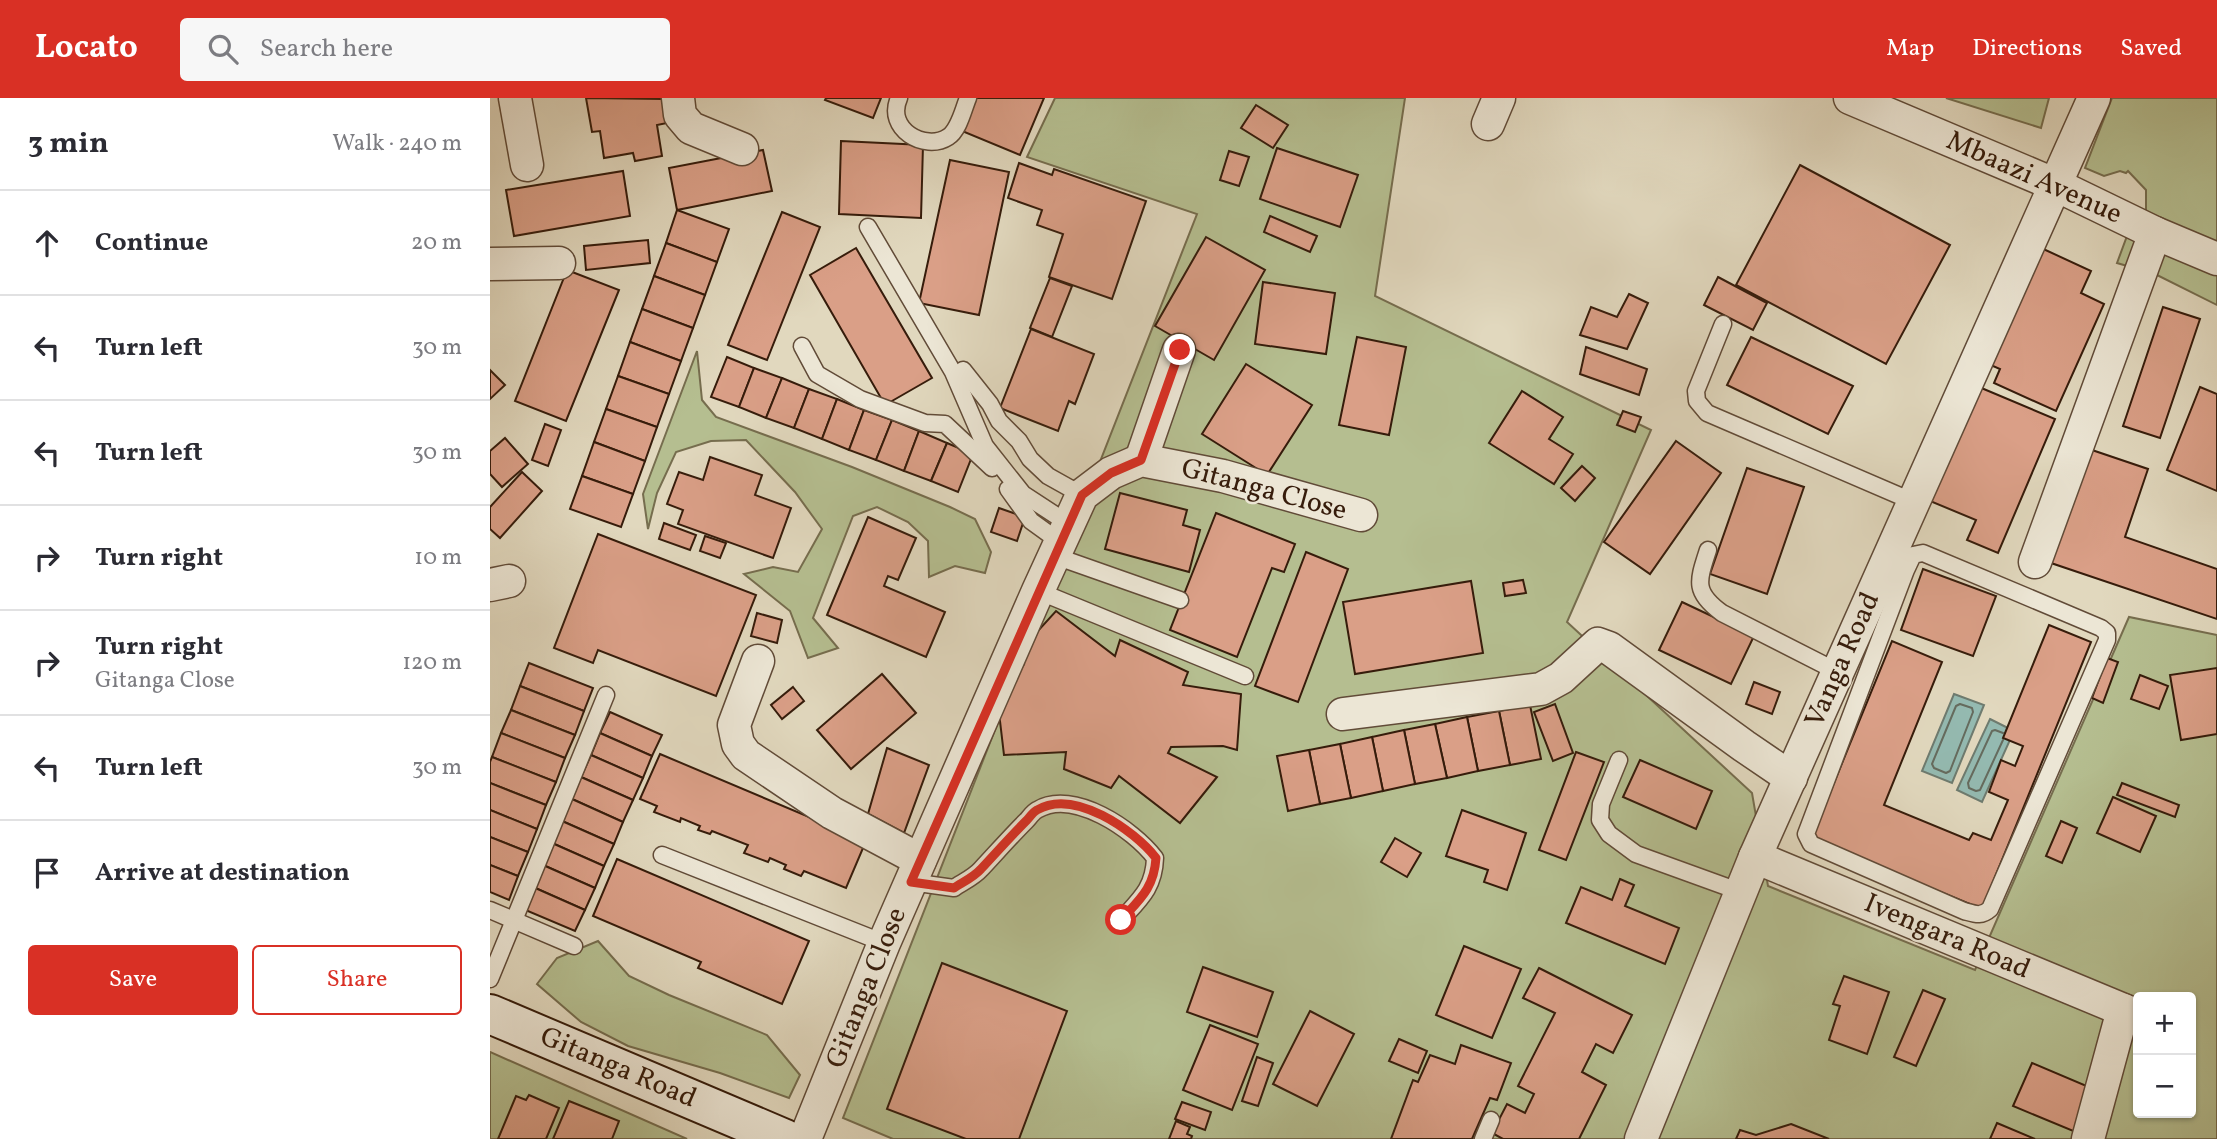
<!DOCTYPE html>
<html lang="en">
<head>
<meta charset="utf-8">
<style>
	body { margin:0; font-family:Vollkorn,serif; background:#f7f7f7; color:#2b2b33 }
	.controls { position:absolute; right:21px; bottom:21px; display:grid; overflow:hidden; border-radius:7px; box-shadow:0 2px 5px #0004 }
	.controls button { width:63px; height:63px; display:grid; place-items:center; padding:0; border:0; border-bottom:2px solid #e1e1e2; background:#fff; color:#2b2b33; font:35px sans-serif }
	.stop { position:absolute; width:21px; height:21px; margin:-16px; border:5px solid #d93025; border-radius:50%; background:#fff }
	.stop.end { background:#d93025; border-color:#fff; box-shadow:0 2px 7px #0008 }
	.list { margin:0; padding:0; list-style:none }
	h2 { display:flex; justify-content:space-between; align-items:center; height:91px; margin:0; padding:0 28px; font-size:30px }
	h2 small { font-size:23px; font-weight:400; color:#7c7c81 }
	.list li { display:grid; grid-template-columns:46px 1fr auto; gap:21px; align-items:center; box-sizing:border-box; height:105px; padding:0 28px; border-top:2px solid #e1e1e2 }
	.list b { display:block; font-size:26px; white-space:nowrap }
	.list p { margin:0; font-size:23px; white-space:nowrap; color:#7c7c81 }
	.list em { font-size:23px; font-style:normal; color:#7c7c81 }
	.actions { display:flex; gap:14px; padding:21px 28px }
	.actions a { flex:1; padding:16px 0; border:2px solid #d93025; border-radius:7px; text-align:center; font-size:24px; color:#d93025 }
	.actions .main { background:#d93025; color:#fff }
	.icon { flex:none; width:38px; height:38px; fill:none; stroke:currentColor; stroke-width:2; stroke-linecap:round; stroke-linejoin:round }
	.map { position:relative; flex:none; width:1727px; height:1041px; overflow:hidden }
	header { display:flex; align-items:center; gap:42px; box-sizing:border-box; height:98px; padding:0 35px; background:#d93025; color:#fff }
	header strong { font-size:33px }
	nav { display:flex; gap:38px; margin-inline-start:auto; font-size:24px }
	.search { width:490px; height:63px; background:#f7f7f7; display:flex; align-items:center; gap:18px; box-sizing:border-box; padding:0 24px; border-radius:7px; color:#7c7c81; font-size:26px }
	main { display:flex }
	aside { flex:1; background:#fff }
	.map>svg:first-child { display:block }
	.green { fill:#b5be90; stroke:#766d4e; stroke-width:2; fill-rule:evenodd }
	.water { fill:#94bab1; stroke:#6e7b6f; stroke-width:2 }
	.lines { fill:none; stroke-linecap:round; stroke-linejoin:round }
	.shore { stroke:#656b5e; stroke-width:2 }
	.building { fill:#da9f87; stroke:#361c0b; stroke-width:2 }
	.lane-casing { stroke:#614b38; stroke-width:19 }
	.street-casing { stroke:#614b38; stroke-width:35 }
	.secondary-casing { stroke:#361c0b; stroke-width:42 }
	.lane { stroke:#ece6d5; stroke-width:16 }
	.street { stroke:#ece6d5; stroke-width:32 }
	.secondary { stroke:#ece6d5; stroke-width:38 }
	.route { stroke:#d93025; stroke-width:9 }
	.labels { text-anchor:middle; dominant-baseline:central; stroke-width:5; stroke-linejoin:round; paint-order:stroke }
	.street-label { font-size:28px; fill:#361c0b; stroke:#ece6d5 }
</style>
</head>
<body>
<header>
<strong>Locato</strong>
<div class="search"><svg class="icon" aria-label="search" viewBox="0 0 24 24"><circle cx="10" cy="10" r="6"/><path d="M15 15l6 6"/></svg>Search here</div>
<nav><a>Map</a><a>Directions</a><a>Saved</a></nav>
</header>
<main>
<aside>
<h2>3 min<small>Walk · 240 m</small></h2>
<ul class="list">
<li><svg class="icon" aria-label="ahead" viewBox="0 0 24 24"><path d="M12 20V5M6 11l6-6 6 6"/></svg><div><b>Continue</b></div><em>20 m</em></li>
<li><svg class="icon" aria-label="left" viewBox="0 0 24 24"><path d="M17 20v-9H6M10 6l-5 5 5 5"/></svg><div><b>Turn left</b></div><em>30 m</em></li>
<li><svg class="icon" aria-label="left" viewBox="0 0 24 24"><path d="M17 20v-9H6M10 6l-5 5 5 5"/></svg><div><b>Turn left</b></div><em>30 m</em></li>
<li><svg class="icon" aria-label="right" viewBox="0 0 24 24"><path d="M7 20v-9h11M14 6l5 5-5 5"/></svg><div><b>Turn right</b></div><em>10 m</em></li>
<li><svg class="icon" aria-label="right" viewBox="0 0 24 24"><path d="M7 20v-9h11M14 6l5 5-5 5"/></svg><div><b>Turn right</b><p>Gitanga Close</p></div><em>120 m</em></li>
<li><svg class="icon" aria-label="left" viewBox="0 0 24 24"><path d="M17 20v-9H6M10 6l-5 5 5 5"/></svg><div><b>Turn left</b></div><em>30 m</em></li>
<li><svg class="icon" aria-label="arrive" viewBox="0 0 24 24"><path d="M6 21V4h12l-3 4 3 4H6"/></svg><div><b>Arrive at destination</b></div></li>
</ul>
<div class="actions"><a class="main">Save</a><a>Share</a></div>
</aside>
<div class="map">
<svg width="1727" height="1041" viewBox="0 0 1727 1041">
	<rect width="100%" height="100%" fill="#e1d8be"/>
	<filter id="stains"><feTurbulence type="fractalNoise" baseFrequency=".00286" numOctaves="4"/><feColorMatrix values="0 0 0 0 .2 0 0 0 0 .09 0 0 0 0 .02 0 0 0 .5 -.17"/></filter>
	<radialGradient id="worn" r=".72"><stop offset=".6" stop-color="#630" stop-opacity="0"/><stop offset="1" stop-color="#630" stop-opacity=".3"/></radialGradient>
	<g class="green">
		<path d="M565,0H915L885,198L1161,332L1077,524L1262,695L1278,788L1485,872L1639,519L1727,537V1041H403L353,1020L707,116L537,59ZM1648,899H1701V1015H1648Z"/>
		<path d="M1456,0H1559L1551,30Z"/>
		<path d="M1622,0H1727V207L1665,176L1627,165L1637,138L1656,114V92L1638,73L1636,75L1630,73L1614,78L1595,70Z"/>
		<path d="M207,253L212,302L226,319L362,369L460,409L485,421L501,454L495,475L465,468L439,479L438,443L418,424L387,409L363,418L323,520L348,550L318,560L300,513L254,476L283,469L308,474L332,431L305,394L256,342L221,343L186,354L167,395L158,431L153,396Z"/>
		<path d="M108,843L139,878L179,897L277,937L310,977L299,1000L230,975L138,948L91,924L47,886L67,860Z"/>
		<path d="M0,954L197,1041H0Z"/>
	</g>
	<g class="water">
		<path d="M1464,596L1494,607L1462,685L1432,673Z"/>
		<path d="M1500,621L1524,633L1492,704L1467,692Z"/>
	</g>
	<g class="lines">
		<g class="shore">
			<path d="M1470,606L1482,610L1483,614L1460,673L1456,675L1444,670L1442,666L1466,608Z"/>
			<path d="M1513,642L1490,692L1486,693L1479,690L1478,685L1502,633L1505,632L1513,635"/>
		</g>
	</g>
	<g class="building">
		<path d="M96,0L172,1L177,25L167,27L172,58L145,63L143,55L114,60L110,33L102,34Z"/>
		<path d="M336,0H391L383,20L335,2Z"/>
		<path d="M486,0H554L530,57L472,33Z"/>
		<path d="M766,7L798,27L783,50L751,30Z"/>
		<path d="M351,43L433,47L431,120L349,116Z"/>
		<path d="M787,50L868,77L850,129L770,101Z"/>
		<path d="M273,52L282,93L187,112L179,70Z"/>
		<path d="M739,53L759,59L749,88L730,82Z"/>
		<path d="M460,62L519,74L489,217L429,205Z"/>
		<path d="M529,65L562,77L564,71L656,103L622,201L559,179L573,136L547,127L552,112L518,100Z"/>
		<path d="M1310,67L1460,147L1396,266L1246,187Z"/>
		<path d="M133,73L140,118L24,138L16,92Z"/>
		<path d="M187,112L239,131L227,164L176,145Z"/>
		<path d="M292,114L330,129L277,262L238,247Z"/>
		<path d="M780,118L827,138L820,154L774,134Z"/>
		<path d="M716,139L775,172L724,262L665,228Z"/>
		<path d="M158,142L160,165L96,172L94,148Z"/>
		<path d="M176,145L227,164L215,197L164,178Z"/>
		<path d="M1549,149L1601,173L1591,195L1614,206L1566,313L1504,285L1510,271L1496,265Z"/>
		<path d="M366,150L442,280L395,307L320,177Z"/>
		<path d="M77,172L129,192L76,323L25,303Z"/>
		<path d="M164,178L215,197L203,230L152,211Z"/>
		<path d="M1228,179L1277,205L1263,232L1214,207Z"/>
		<path d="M560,180L582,188L562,239L540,230Z"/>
		<path d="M773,184L845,195L836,256L765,246Z"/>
		<path d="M1139,196L1158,205L1137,251L1090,237L1101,209L1127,219Z"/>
		<path d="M1673,209L1710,221L1670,340L1633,328Z"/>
		<path d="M152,211L203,230L191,263L140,244Z"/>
		<path d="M541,231L604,256L585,306L579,303L568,333L510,310Z"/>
		<path d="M867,239L916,249L899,337L849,327Z"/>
		<path d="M1261,239L1363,288L1338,336L1237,287Z"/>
		<path d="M140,244L191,263L179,296L128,278Z"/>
		<path d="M1096,249L1157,271L1149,297L1090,276Z"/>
		<path d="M237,259L264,270L249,309L221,299Z"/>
		<path d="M756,266L822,307L777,377L712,336Z"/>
		<path d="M264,270L292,280L276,320L249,309Z"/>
		<path d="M0,272L15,287L0,301Z"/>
		<path d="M128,278L179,296L167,329L116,311Z"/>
		<path d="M292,280L319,291L304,330L276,320Z"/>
		<path d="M1489,289L1565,321L1508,455L1477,442L1486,422L1440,403Z"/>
		<path d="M1710,289L1727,296V393L1677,372Z"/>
		<path d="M319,291L347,301L332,341L304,330Z"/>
		<path d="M1032,293L1073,319L1059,341L1083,356L1064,386L999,345Z"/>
		<path d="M347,301L374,312L359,352L332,341Z"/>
		<path d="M116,311L167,329L155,363L104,344Z"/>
		<path d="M374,312L402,322L386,362L359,352Z"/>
		<path d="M1133,313L1151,319L1145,334L1127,327Z"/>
		<path d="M402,322L429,333L414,373L386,362Z"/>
		<path d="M55,326L71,332L58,368L42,362Z"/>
		<path d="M429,333L457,345L441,383L414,373Z"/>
		<path d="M15,340L38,366L12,389L0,376V353Z"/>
		<path d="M1186,343L1231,375L1160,476L1114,444Z"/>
		<path d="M104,344L155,363L143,396L92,378Z"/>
		<path d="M457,345L483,356L468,394L441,383Z"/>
		<path d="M1599,351L1658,371L1635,439L1727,471V521L1561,465Z"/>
		<path d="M220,359L272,377L265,397L301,410L283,460L188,426L193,412L177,406L189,374L213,382Z"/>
		<path d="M1092,368L1105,380L1085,403L1071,390Z"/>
		<path d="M1257,370L1314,389L1277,496L1220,476Z"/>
		<path d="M32,374L52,393L10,440L0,431V409Z"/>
		<path d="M92,378L143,396L131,429L80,411Z"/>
		<path d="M630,395L697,412L693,427L710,432L699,474L615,451Z"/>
		<path d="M509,410L535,419L527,443L501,434Z"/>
		<path d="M726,415L805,446L794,474L782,470L747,559L680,532Z"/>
		<path d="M378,419L426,440L408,482L398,478L394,488L455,514L436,559L337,517Z"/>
		<path d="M174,425L206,437L200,452L169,441Z"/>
		<path d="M108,436L266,497L226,598L108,552L103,565L64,550Z"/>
		<path d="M215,438L236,445L230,460L210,453Z"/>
		<path d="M816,454L858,471L808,604L765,588Z"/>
		<path d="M1433,471L1506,498L1483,558L1411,532Z"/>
		<path d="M1033,482L1036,495L1015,498L1013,485Z"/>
		<path d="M981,483L993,555L865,576L853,504Z"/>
		<path d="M1192,504L1264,538L1241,586L1169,552Z"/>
		<path d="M566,513L625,558L630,542L698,574L693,587L751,596L747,652L733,648L681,649L678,655L727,679L690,725L629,678L621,690L574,671L576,654L514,657L508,606L534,566L526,557Z"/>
		<path d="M267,515L292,522L287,545L261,538Z"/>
		<path d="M1559,527L1601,544L1492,811L1321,741L1402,543L1452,564L1394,707L1479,742L1483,735L1501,742L1518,702L1499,694L1511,662L1525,668L1533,648L1513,640Z"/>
		<path d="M1617,560L1628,564L1613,605L1602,600Z"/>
		<path d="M39,565L103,590L94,613L30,588Z"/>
		<path d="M1727,570V636L1691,642L1680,577Z"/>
		<path d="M392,576L426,615L361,671L327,632Z"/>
		<path d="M1650,577L1678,588L1669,611L1641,601Z"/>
		<path d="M1264,584L1290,594L1282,616L1256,606Z"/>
		<path d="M30,588L94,613L85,637L21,612Z"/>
		<path d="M303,589L314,603L292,621L281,607Z"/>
		<path d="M1065,606L1083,655L1063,663L1044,614Z"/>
		<path d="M1040,607L1051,661L1020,667L1009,613Z"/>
		<path d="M21,612L85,637L75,660L11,635Z"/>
		<path d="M1009,613L1020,667L988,673L977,619Z"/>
		<path d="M120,614L172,637L162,658L110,635Z"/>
		<path d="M977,619L988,673L957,680L945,626Z"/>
		<path d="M945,626L957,680L925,686L914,632Z"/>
		<path d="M914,632L925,686L893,693L882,639Z"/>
		<path d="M11,635L75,660L66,684L2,659Z"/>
		<path d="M110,635L162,658L153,680L101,657Z"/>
		<path d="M882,639L893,693L861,700L850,646Z"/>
		<path d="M850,646L861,700L830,706L819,652Z"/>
		<path d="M397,650L439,667L414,735L378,716Z"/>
		<path d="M819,652L830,706L798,713L787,658Z"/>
		<path d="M1086,654L1114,664L1076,762L1049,752Z"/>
		<path d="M170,656L376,743L356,790L314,773L311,778L294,771L296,767L280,760L278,764L254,755L258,747L222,733L220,736L208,732L210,728L191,720L190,724L164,714L167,708L150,701Z"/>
		<path d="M101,657L153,680L143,702L91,679Z"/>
		<path d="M2,659L66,684L56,707L0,685V664Z"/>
		<path d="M1150,662L1222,693L1206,731L1133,699Z"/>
		<path d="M91,679L143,702L133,724L82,701Z"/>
		<path d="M0,685L56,707L47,731L0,712Z"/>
		<path d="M1632,685L1689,707L1685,719L1627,697Z"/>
		<path d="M1623,699L1666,718L1650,754L1607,735Z"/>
		<path d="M82,701L133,724L124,746L72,723Z"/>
		<path d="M0,712L47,731L38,754L0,739Z"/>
		<path d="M972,712L1036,735L1017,792L994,784L998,772L956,758Z"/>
		<path d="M72,723L124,746L114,768L62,745Z"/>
		<path d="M1571,723L1587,730L1572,765L1556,758Z"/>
		<path d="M0,739L38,754L28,778L0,767Z"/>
		<path d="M905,740L931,755L917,779L891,764Z"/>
		<path d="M62,745L114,768L105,790L53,767Z"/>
		<path d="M127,761L319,843L292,906L208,870L211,864L103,818Z"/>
		<path d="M0,767L28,778L19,802L0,794Z"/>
		<path d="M53,767L105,790L95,812L43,789Z"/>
		<path d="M1130,781L1144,787L1135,808L1189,830L1175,866L1076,825L1091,789L1122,802Z"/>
		<path d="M43,789L95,812L85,833L33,811Z"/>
		<path d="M974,848L1031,871L1002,940L946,917Z"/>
		<path d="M452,865L577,913L529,1041H476L397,1011Z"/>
		<path d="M713,869L783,894L767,939L697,914Z"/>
		<path d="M1049,870L1142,917L1123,955L1106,946L1092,974L1116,987L1089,1041H1013L1002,1035L1017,1006L1035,1015L1044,996L1028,988L1065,915L1033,900Z"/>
		<path d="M1354,878L1399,894L1377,956L1339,942L1350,908L1343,906Z"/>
		<path d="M1433,892L1455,901L1426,968L1404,959Z"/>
		<path d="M820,913L864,936L827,1008L783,986Z"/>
		<path d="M720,927L768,946L742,1012L693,992Z"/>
		<path d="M909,941L937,953L928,975L899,963Z"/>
		<path d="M971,947L1021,965L1007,1002L1000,1000L982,1041H901L923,982L928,984L940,957L965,966Z"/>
		<path d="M767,959L783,965L768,1008L752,1003Z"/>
		<path d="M1542,965L1606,992L1588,1035L1523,1008Z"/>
		<path d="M39,997L69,1010L56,1041H8L26,998L36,1002Z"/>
		<path d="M79,1003L129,1023L122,1041H63Z"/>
		<path d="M692,1004L721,1014L715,1032L685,1021Z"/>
		<path d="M686,1023L700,1029L697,1036L702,1038L701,1041H679Z"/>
		<path d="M1507,1025L1545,1041H1500Z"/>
		<path d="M1301,1026L1339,1041H1246L1250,1032L1266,1037Z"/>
	</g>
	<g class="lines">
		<g class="lane-casing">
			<g id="lane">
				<path d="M409,0C395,31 435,54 458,39C469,32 473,12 478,0"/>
				<path d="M378,129L463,274L495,348L533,396L579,426"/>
				<path d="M1233,226L1206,293L1207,303L1217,315L1424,404"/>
				<path d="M312,248L327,276L370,301L435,325L455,326L502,370"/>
				<path d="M473,272L500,306L509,323L529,343L540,361L558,378L592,397"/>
				<path d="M518,391L541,423L570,444"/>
				<path d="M1218,452C1208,483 1203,494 1232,515L1348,574"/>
				<path d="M1433,455L1611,530L1617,535V542L1500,811C1491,819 1485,816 1474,813L1321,746L1316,736L1416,472L1423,457Z"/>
				<path d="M565,458L690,502"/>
				<path d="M548,493L755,578"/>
				<path d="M1129,662L1111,706L1110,722L1119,736L1146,756L1251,794"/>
				<path d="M172,757L394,845"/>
				<path d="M421,784L464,790C473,784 484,779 491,771C506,755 520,739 536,723C539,720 543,714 547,712C583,690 644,732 665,760C664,790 650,801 631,822"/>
				<path d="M0,812L84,848"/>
				<path d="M0,881L116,597"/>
				<path d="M993,1041L1001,1022"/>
			</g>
		</g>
		<g class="street-casing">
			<g id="street">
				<path d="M25,0L37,67"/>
				<path d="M188,0L190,17L201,30L252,51"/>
				<path d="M1360,0L1566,87L1665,135L1727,161"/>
				<path d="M998,26L1009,0"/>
				<path d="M0,166L69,165"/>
				<path d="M651,362L689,252"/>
				<path d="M1545,464L1665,135"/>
				<path d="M0,487L19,483"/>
				<path d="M268,563L244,627L248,646L256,657L342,715L430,762"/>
				<path d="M853,616L1051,591L1071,580L1108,546L1119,550L1254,648L1301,680"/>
				<path d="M1265,759L1648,918"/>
				<path d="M315,1041L394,845L548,493L592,397L621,375L651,362L733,378L871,417"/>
				<path d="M1151,1041L1265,759L1604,0"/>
				<path d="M1598,1041L1633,912"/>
			</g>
		</g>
		<g class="secondary-casing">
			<path id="secondary" d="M0,916L295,1041"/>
		</g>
		<use href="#lane" class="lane"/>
		<use href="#street" class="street"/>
		<use href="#secondary" class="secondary"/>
	</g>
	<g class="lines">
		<path class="route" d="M631,822C650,801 664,790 666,760C644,732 584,690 547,712C543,714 539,720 536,723C520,739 506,755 491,771C484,779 473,784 464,790L421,784L592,397L621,375L651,362L690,252"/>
	</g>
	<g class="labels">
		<g class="street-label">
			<text transform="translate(1544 80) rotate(24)">Mbaazi Avenue</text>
			<text transform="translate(774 392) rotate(15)">Gitanga Close</text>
			<text transform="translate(1353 562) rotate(-66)">Vanga Road</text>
			<text transform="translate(1457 839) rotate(23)">Ivengara Road</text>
			<text transform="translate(377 890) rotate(-68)">Gitanga Close</text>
			<text transform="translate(128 970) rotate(23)">Gitanga Road</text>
		</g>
	</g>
	<rect width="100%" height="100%" filter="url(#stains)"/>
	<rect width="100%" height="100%" fill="url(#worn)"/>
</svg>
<div class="controls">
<button>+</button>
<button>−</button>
</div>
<div class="stop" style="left:631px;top:822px"></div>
<div class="stop end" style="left:690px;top:252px"></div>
</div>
</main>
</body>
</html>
